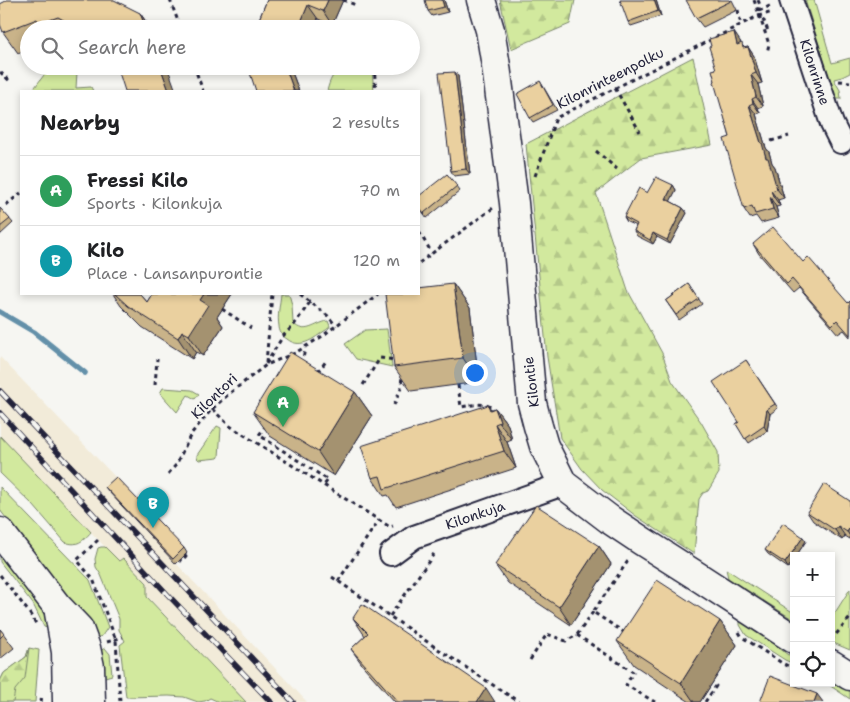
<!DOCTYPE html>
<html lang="en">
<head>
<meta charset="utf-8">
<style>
	body { margin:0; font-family:"Shantell Sans",sans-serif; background:#f6f6f6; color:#202124 }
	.controls { position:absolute; right:15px; bottom:15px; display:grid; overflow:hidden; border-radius:0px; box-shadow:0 2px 8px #0003 }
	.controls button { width:45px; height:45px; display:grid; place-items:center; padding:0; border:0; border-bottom:1px solid #e0e0e0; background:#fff; color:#202124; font:25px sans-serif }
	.you { position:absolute; left:474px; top:372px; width:18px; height:18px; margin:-12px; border:4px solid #fff; border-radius:50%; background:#1a73e8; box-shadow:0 0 0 8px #1a73e833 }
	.badge { display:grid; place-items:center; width:32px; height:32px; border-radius:50%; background:#111827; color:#fff; font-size:16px; font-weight:700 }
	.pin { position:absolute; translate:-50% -41px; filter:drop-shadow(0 1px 2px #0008) }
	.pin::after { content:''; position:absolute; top:26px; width:18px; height:15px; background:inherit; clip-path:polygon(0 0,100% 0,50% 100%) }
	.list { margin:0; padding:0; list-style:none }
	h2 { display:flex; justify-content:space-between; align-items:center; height:65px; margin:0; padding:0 20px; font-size:21px }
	h2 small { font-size:16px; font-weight:400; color:#757577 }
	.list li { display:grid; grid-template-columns:32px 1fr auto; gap:15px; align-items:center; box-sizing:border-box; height:70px; padding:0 20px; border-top:1px solid #e0e0e0 }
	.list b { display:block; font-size:19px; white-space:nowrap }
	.list p { margin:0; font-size:16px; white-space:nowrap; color:#757577 }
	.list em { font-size:16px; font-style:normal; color:#757577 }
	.icon { flex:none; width:28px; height:28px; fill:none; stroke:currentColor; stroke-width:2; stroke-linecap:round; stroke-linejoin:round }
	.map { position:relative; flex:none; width:850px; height:702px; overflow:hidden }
	.search { position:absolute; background:#fff; box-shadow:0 2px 8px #0003; left:20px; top:20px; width:400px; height:55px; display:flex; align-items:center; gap:12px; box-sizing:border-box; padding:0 18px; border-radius:28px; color:#757577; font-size:19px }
	.panel { position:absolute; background:#fff; box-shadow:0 2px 8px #0003; left:20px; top:90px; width:400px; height:205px; border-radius:0px }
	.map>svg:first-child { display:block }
	.built { fill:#f2ebd9 }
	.green { fill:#d2e99e; stroke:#7a866c }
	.forest { fill:url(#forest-firs); stroke:#7a866c }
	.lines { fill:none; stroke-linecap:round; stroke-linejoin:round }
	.stream { stroke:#6490a9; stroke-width:5.5 }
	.street-casing { stroke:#22223b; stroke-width:26 }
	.secondary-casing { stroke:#22223b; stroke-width:31 }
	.path { stroke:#22223b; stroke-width:3; stroke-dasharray:4 4; stroke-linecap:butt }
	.street { stroke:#f6f6f2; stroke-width:22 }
	.secondary { stroke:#f6f6f2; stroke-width:28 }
	.rail-casing { stroke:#22223b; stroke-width:5.5 }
	.rail { stroke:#f6f6f2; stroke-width:4; stroke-dasharray:11; stroke-linecap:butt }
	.wall { fill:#c9b389; stroke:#22223b }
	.shaded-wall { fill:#a4926f; stroke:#22223b }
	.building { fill:#ead09f; stroke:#22223b }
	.labels { text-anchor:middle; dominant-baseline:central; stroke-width:4.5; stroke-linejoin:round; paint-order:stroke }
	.street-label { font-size:14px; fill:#22223b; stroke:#f6f6f2 }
</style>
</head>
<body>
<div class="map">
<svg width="850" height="702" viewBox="0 0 850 702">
	<defs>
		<pattern id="forest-firs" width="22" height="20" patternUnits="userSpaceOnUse" patternTransform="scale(1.25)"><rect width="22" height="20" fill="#d2e99e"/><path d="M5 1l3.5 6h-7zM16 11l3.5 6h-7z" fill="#b4c889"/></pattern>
	</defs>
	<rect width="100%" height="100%" fill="#f6f6f2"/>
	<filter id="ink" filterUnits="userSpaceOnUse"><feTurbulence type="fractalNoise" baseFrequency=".02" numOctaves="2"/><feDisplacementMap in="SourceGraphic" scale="10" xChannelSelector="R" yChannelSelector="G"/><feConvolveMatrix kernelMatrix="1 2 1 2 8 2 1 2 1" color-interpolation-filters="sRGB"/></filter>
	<g filter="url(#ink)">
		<path class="built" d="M0,357L120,482L109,492L307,702H246L147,596V583L123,558L119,561L105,547L0,436Z"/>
		<g class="green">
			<path d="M805,0H814L832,63L850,58V73L842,77L834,79L837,85L840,90L841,99H836Z"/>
			<path d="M359,66H369L372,70L374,91H327C333,68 338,71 359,66Z"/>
			<path d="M47,71L77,72L76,88L91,87L93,91H32Z"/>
			<path d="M281,294H289L292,305L293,323C305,336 315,323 328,321L330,326L329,328C316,336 302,351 287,339C282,336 279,331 279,326C277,316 280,304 281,294Z"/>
			<path d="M387,329L392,367L356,359L345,344L365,330Z"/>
			<path d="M163,388L192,390L199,394L195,399L188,395L177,412L160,393Z"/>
			<path d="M217,426L221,428L219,457L218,458L199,460L197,458V455Z"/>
			<path d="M0,436L91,532C83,541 77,547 65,542L33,505L0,473Z"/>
			<path d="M0,487L90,580L108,627L102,636L93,639L84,621L0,510Z"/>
			<path d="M101,547H105L119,561L123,558L147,583V597L246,702H219L210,698L205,701L198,702L184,697L169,696L126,697L120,645L125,641L119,630V619L101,575L96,567L95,559L98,548Z"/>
			<path d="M0,551L53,624L50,629L44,627L33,604L0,562Z"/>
			<path d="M726,569L794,613V620L728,578Z"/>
			<path d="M850,589V650L831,642V619Z"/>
			<path d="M743,619L788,655L794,653V664L785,660L746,635L740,625V621Z"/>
			<path d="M29,648L39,650L35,702H0V681L4,673L26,657Z"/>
			<path d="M105,648L110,654L112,675L105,677L101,673L98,652Z"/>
			<path d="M831,675L850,687V699L826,683H831Z"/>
		</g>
		<g class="forest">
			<path d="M500,0H575L570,24L511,49Z"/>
			<path d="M693,57L712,145L641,158L596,193L628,291L662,353L672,381L701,422L718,452L719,473L708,491L703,493L699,499L694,554L636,516L602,490L582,469L560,438L547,357L526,144Z"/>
			<path d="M29,648L25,678L15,690L13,702H0V681L4,673L26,657Z"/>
		</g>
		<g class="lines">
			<path class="stream" d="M0,312L34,332L85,373"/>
			<g class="street-casing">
				<g id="street">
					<path d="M791,0L832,124L841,142"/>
					<path d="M391,554L414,537L563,484"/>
				</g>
			</g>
			<g class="secondary-casing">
				<g id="secondary">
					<path d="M481,0L490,30L496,66L514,203L532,403L538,426L544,446L563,484L609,519L642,541L697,576L794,639"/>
					<path d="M0,532L57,606L79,629L86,648L90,667L91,702"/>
					<path d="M59,613L66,652L67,702"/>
					<path d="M831,664L850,676"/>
				</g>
			</g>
			<g class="path">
				<path d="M170,0L181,29"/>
				<path d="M343,0L356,5"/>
				<path d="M754,0L769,44L767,53"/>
				<path d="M758,0L760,5L759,11"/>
				<path d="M738,10L741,25"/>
				<path d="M759,11L772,5"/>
				<path d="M762,20L764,21L768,31L765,33"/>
				<path d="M194,66L203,91"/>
				<path d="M374,66L376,91"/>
				<path d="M86,67L87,66"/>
				<path d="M0,72L10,81"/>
				<path d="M839,81L850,82"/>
				<path d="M615,88L640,132"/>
				<path d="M771,141L789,136"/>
				<path d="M596,151L617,169"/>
				<path d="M535,176L556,118L758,16L773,12"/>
				<path d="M6,205L21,193"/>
				<path d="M419,232L432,253"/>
				<path d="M419,263L493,208"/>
				<path d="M300,294L328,316L336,326"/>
				<path d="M222,309L251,328"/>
				<path d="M266,363L272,294"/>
				<path d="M266,364L283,336L294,325L310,302"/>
				<path d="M302,364L305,348"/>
				<path d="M317,371L321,368L326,361"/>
				<path d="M155,385L157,359"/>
				<path d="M363,385L380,358L397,360"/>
				<path d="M458,385L461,407C473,405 485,401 495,410"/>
				<path d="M394,405L401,388L402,374"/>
				<path d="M212,409L230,426L390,527L393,526"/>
				<path d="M266,425L259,435L325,478L328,480L324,485"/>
				<path d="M168,474L176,465L191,434L212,409L230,393L266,365L295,353L321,337L378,294"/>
				<path d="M98,540L77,560L93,579L116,640L120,702"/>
				<path d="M179,558L181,561L186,556L185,555"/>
				<path d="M0,575L28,611L37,625"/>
				<path d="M332,577L438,649L519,702"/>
				<path d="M338,581L379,520"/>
				<path d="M390,616L436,551"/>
				<path d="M739,632L742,637L782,663L794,669"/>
				<path d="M625,633L593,612L630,558"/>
				<path d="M577,635L633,672L626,685L655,702"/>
				<path d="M831,640L850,618"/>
				<path d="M107,642L123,637"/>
				<path d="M530,660L547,634L566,641L577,635L593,612"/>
				<path d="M41,702L42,695"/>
				<path d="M705,702L716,686L712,684"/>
			</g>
			<use href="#street" class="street"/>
			<use href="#secondary" class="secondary"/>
			<g class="rail-casing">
				<g id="rail">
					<path d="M0,391L293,702"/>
					<path d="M0,413L170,597L271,702"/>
				</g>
			</g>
			<use href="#rail" class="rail"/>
		</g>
		<g class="wall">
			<path d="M267,0H343L332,25L318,19L314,29H255Z"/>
			<path d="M444,0L448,12L432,16L428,11Z"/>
			<path d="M656,0L661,16L631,26L628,22Z"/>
			<path d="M732,0L737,10L703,27L696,18Z"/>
			<path d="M6,1L140,13L151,29H29V48L18,53L3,32Z"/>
			<path d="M740,41L741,44L745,48L748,47L754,56L762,83L758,84L763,106L758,108L760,113L756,114L766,148L769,152L772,163L775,167L784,198L778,200L780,206L776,207L779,218L761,223L756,216L750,218L744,209L730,137L715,81L716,69Z"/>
			<path d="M270,66H298L296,71L288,68L293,75L299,91H256Z"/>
			<path d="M458,76L470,174L454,176L451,171Z"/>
			<path d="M540,81L557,110L533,122L530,118Z"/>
			<path d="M447,174L460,191L427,218L419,207Z"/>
			<path d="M673,185L676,190L670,201L683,208L687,213L670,244L657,237L653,244L637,236L634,231L636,226L627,222L624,217L647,193Z"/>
			<path d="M0,208L13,223L0,235Z"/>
			<path d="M753,244L803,262L848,303L850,301V337L844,330L838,334L799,288L793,293L759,254Z"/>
			<path d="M453,284L470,308L479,382L411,391L394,367Z"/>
			<path d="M689,284L702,304L679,320L666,301Z"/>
			<path d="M113,294H140L147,302L152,294H232L217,317L223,326L203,356L196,352L192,359L142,327L121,306Z"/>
			<path d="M746,360L778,408L770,414L767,431L749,443L736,424L739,422Z"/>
			<path d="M355,392L372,416L334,476L270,436L253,412Z"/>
			<path d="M495,408L508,425L512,440L507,442L516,468L396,507L388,495L384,496L372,478L491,409Z"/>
			<path d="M105,487L184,548L187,553L176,564L109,492Z"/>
			<path d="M850,501V539L845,536L842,540L813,521L807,512Z"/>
			<path d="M806,541L788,568L768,554L765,550Z"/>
			<path d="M599,546L611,564L571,625L508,583L495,565Z"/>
			<path d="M353,618L495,702H395L364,667L351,649L365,636Z"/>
			<path d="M720,621L737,645L700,702H690L634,665L617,641Z"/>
			<path d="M0,629L14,648L0,659Z"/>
		</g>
		<g class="shaded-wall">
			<path d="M328,0H343L332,25L323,11Z"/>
			<path d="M442,0H444L448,12L444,7Z"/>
			<path d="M654,0H656L661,16L658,11Z"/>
			<path d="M308,5L318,19L314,29H298Z"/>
			<path d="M140,13L151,29H146Z"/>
			<path d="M734,32L740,41L744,54L737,45Z"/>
			<path d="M748,47L754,56L762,83L756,73Z"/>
			<path d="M160,66H167L176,91H169Z"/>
			<path d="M285,66H287L293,75L299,91H294Z"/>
			<path d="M292,66H298L296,71Z"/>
			<path d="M455,72L458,76L470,174L466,169Z"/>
			<path d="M751,75L758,84L763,106L756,97Z"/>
			<path d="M752,99L758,108L760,113L753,103Z"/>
			<path d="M749,105L756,114L766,148L769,152L772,163L775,167L784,198L777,189L761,143Z"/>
			<path d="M673,185L676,190L669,204L666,199Z"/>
			<path d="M771,191L778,200L780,206L773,196Z"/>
			<path d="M770,197L776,207L779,218L773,209Z"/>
			<path d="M683,208L687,213L670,244L667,240Z"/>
			<path d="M653,233L657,237L653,244L650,240Z"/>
			<path d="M453,284L470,308L479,382L463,358Z"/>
			<path d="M204,294H232L217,317L223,326L203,356L189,335L200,300Z"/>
			<path d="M182,331L196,352L192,359L178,338Z"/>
			<path d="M355,392L372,416L334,476L318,452Z"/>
			<path d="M488,405L500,421L495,408L508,425L512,440L490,410Z"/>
			<path d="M767,409L770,414L767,431L764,426Z"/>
			<path d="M495,424L507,442L516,468L504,451Z"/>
			<path d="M838,526L845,536L842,540L835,530Z"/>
			<path d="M850,527V536L847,532Z"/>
			<path d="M803,537L806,541L796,556H794V560L788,568L785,563Z"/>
			<path d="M599,546L611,564L571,625L559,607Z"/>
			<path d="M720,621L737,645L700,702H694L681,683Z"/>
			<path d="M486,688L495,702H477Z"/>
			<path d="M817,694L823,702H814Z"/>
		</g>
		<g class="building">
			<path d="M6,0H114L140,13L146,29H80L58,17L39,24L37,19L3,32L0,24V4L6,1Z"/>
			<path d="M267,0H328L323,11L308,5L298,29H255Z"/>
			<path d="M425,0H442L444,7L428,11Z"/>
			<path d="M620,0H654L658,11L628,22Z"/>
			<path d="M686,0H730L731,1L696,18Z"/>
			<path d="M734,32L737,45L742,43L743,48L748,47L756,73L751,75L756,97L752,99L753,103L749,105L761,143H762L766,158H768L777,189L771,191L773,196L770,197L773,209L755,214L752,206L744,209L724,139L730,137L714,82L715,81L712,70L716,69L709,47L711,46L709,39Z"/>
			<path d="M117,66H160L169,91H125Z"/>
			<path d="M270,66H285L294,91H256L250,73Z"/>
			<path d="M455,72L466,169L451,171L439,73Z"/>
			<path d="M540,81L553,105L530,118L517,94Z"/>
			<path d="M447,174L457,186L424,213L419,207V196Z"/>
			<path d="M656,177L673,185L666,199L683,208L667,240L653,233L650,240L634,231L637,224L624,217L639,188L647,193Z"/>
			<path d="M0,208L10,219L0,227Z"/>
			<path d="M773,227L803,262L808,257L848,303L850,301V335L837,320L832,325L792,279L787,284L753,244Z"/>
			<path d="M453,284L463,358L394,367L385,294H419V288Z"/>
			<path d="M689,284L699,299L676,315L666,301Z"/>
			<path d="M115,294H140L147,302L152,294H204L200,300L208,305L189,335L182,331L178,338L128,306Z"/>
			<path d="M290,352L355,392L318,452L253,412Z"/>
			<path d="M746,360L775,404L767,409L764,426L745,439L736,424L739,422L713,382Z"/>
			<path d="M488,405L490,410L495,408L500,422L495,424L504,451L384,489L380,476L372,478L361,446Z"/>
			<path d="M116,477L184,548L173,559L105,487Z"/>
			<path d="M824,484L850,501V527L847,532L838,526L835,530L807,512Z"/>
			<path d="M536,505L599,546L559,607L495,565Z"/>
			<path d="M783,523L803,537L785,563L765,550Z"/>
			<path d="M657,580L720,621L681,683L617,641Z"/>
			<path d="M362,604L486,688L477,702H398L351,649L368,633L353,618Z"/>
			<path d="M0,629L4,634L0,638Z"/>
			<path d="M770,676L817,694L814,702H760Z"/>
		</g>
	</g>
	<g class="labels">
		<g class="street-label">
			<text transform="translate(815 72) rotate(72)">Kilonrinne</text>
			<text transform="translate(610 78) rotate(-27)">Kilonrinteenpolku</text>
			<text transform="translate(531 382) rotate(-97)">Kilontie</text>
			<text transform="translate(214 396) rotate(-44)">Kilontori</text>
			<text transform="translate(475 515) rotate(-19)">Kilonkuja</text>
		</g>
	</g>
</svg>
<div class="controls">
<button>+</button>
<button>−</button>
<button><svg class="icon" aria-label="locate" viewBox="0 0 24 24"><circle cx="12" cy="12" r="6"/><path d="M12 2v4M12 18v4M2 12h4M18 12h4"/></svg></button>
</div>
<div class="you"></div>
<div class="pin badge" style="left:283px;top:427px;background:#2e9e5b">A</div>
<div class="pin badge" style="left:153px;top:528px;background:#0f9aa8">B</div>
<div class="search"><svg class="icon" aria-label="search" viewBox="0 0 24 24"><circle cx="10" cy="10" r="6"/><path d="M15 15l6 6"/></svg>Search here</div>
<section class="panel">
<h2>Nearby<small>2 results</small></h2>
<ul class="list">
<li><span class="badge" style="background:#2e9e5b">A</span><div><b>Fressi Kilo</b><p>Sports · Kilonkuja</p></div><em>70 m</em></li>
<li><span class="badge" style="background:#0f9aa8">B</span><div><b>Kilo</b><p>Place · Lansanpurontie</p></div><em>120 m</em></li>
</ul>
</section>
</div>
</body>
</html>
